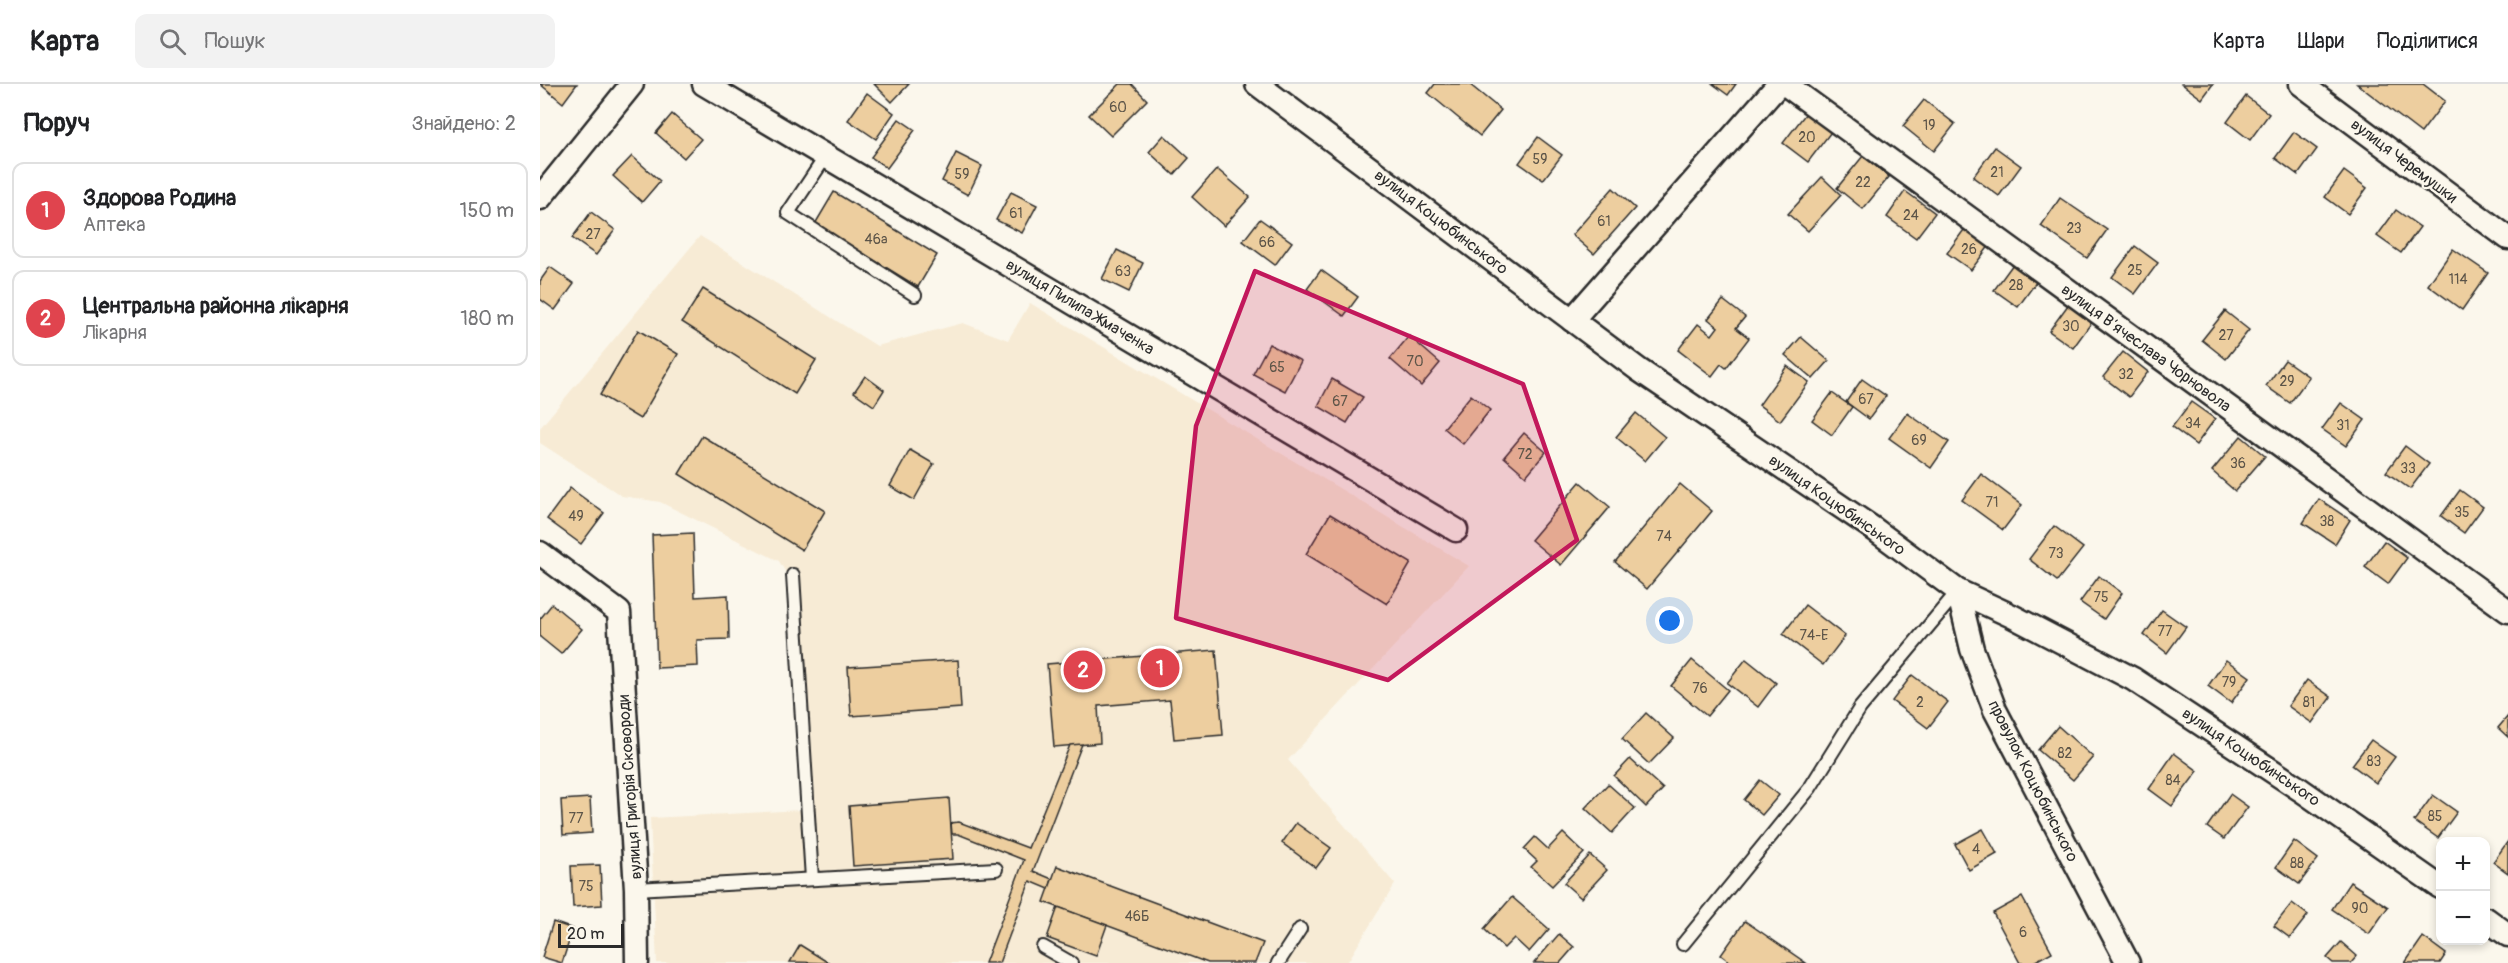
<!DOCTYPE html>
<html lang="uk">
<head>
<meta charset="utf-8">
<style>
	body { margin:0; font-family:Pangolin,sans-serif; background:#f2f2f2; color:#202124 }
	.controls { position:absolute; right:18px; bottom:18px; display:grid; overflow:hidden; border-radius:12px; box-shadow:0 3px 9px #0003 }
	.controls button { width:54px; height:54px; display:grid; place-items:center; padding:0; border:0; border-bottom:2px solid #e0e0e0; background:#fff; color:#202124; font:30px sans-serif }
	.scale { position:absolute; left:18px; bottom:15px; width:66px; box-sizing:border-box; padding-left:6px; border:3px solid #2b2b2b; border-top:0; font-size:16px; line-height:21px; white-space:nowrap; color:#2b2b2b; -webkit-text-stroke:4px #fbf7ec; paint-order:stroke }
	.you { position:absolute; left:1130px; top:537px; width:21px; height:21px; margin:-15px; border:4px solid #fff; border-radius:50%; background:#1a73e8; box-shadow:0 0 0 9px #1a73e833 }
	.badge { display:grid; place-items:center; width:39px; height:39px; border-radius:50%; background:#2b2b2b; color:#fff; font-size:20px; font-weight:700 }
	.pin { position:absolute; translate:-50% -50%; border:3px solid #fff; box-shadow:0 2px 6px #0006 }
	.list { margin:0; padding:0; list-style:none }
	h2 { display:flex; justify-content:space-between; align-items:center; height:78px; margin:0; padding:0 24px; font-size:26px }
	h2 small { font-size:20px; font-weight:400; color:#757577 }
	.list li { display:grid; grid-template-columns:39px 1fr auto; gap:18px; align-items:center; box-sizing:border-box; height:96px; margin:0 12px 12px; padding:0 12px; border:2px solid #e0e0e0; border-radius:12px }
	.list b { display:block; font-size:22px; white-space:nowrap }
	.list p { margin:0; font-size:20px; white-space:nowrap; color:#757577 }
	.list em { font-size:20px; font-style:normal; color:#757577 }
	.icon { flex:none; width:33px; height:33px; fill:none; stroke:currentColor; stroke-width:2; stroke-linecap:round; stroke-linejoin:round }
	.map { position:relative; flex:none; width:1968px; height:879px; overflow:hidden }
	header { display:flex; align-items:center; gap:36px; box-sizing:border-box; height:84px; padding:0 30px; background:#fff; border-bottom:2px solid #e0e0e0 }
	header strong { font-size:28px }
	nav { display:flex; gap:33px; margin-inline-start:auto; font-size:21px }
	.search { width:420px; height:54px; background:#f2f2f2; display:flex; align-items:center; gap:15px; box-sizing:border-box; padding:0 21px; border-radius:12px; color:#757577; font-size:22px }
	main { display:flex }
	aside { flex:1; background:#fff }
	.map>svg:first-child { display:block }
	.built { fill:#f7ebd5 }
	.building { fill:#edce9f; stroke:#2b2b2b; stroke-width:1.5 }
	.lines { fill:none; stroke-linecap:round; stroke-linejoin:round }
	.lane-casing { stroke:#2b2b2b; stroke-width:16 }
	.street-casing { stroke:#2b2b2b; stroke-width:27 }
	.lane { stroke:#fbf7ec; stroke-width:12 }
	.street { stroke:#fbf7ec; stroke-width:22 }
	.marked { fill:#c2185b; fill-opacity:0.2; stroke:#c2185b; stroke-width:4.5; stroke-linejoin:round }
	.labels { text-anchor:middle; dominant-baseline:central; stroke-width:4.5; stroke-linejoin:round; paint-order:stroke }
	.number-label { font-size:14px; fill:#5c5448 }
	.street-label { font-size:16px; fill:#2b2b2b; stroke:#fbf7ec }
</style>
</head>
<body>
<header>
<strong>Карта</strong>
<div class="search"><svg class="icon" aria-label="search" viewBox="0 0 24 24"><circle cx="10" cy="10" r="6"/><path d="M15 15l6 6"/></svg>Пошук</div>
<nav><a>Карта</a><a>Шари</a><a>Поділитися</a></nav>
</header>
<main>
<aside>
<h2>Поруч<small>Знайдено: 2</small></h2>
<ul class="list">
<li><span class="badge" style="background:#e0444e">1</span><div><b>Здорова Родина</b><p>Аптека</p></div><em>150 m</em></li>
<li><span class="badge" style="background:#e0444e">2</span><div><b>Центральна районна лікарня</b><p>Лікарня</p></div><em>180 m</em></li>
</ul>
</aside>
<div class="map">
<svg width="1968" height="879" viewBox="0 0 1968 879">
	<rect width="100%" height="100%" fill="#fbf7ec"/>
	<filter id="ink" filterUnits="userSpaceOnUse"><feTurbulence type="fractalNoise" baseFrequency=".0167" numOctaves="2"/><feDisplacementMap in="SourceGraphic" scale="12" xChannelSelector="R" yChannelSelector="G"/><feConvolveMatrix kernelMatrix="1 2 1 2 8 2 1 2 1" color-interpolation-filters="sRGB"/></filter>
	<g filter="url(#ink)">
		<path class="built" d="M160,152L337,262L423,239L468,256L490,219L929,482L748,676L855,800L807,879H117L110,734L262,726L250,496L239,477L120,418L82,412L0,359V344Z"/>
		<g class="building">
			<path d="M0,0H37L23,19Z"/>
			<path d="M334,0H369L352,18Z"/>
			<path d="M580,0H592L607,16L571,52L549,31Z"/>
			<path d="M895,0H929L961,26L940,52L888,9Z"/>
			<path d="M1173,0H1196L1188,11Z"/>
			<path d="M1642,0H1673L1662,15Z"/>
			<path d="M1817,0H1883L1905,17L1881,49Z"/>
			<path d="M327,9L354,29L336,55L308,36Z"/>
			<path d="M1706,12L1729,30L1710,56L1687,38Z"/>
			<path d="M1384,16L1415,40L1394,67L1363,42Z"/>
			<path d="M1266,29L1291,48L1268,78L1243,59Z"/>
			<path d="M132,30L161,55L144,74L116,49Z"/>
			<path d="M359,35L375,46L347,84L331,73Z"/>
			<path d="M1754,48L1777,65L1758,91L1735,74Z"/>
			<path d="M624,51L649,74L634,91L609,68Z"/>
			<path d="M998,53L1022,71L1003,96L979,79Z"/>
			<path d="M1455,63L1481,82L1459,112L1433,93Z"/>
			<path d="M416,69L442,82L428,111L402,97Z"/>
			<path d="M92,72L120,97L102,118L73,92Z"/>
			<path d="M1323,72L1349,93L1323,125L1297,104Z"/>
			<path d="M677,85L710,113L684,142L652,113Z"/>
			<path d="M1804,87L1827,104L1808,130L1785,113Z"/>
			<path d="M1282,93L1301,111L1268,147L1248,130Z"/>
			<path d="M1073,104L1095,124L1054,170L1032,151Z"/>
			<path d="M1365,107L1395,129L1376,154L1347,133Z"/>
			<path d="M294,108L397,171L378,203L275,140Z"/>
			<path d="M471,108L497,121L482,149L456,136Z"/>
			<path d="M1520,114L1567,146L1547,174L1501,142Z"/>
			<path d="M1856,126L1880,143L1861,169L1837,152Z"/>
			<path d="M51,128L75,146L56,171L32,154Z"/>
			<path d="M720,135L752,158L735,181L703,157Z"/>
			<path d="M1426,143L1450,161L1431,186L1407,169Z"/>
			<path d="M1595,162L1618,179L1595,210L1572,193Z"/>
			<path d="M1913,165L1948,189L1922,226L1888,201Z"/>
			<path d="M577,166L603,179L589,208L562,195Z"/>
			<path d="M1473,180L1497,197L1478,223L1454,206Z"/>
			<path d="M10,183L34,200L15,226L0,215V197Z"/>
			<path d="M781,186L818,213L804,232L767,205Z"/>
			<path d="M163,205L276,276L255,310L142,238Z"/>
			<path d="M1183,216L1205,233L1196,244L1209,254L1186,284L1181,280L1172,292L1138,266L1158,240L1172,251L1178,243L1168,235Z"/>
			<path d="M1528,221L1552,238L1533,264L1509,247Z"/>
			<path d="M1685,227L1709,246L1686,275L1662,256Z"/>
			<path d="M98,246L138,270L100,335L60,311Z"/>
			<path d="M869,252L900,279L881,302L850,275Z"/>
			<path d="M1261,253L1289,277L1273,295L1245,271Z"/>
			<path d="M729,260L761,277L745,307L713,290Z"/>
			<path d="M1583,268L1608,288L1589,313L1563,293Z"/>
			<path d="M1745,276L1769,293L1750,319L1726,302Z"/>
			<path d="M1247,282L1269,298L1240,337L1219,321Z"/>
			<path d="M325,292L344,306L334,322L314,308Z"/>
			<path d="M792,295L823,313L807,339L778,322Z"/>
			<path d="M1322,295L1346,312L1329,335L1306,318Z"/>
			<path d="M1292,309L1312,323L1292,351L1272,336Z"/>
			<path d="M931,311L950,326L923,360L904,344Z"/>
			<path d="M1651,318L1675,335L1656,361L1632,343Z"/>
			<path d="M1801,319L1825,336L1806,362L1782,345Z"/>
			<path d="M1096,329L1125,353L1105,377L1076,353Z"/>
			<path d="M1367,329L1409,358L1391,384L1349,354Z"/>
			<path d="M984,349L1006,368L986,392L964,373Z"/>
			<path d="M162,352L285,427L262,466L139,390Z"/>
			<path d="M1701,352L1725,372L1695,407L1672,387Z"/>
			<path d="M1865,362L1889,380L1870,405L1846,388Z"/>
			<path d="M370,366L394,380L374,416L350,402Z"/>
			<path d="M1441,390L1482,421L1463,446L1422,416Z"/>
			<path d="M1040,398L1070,423L1021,481L991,456Z"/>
			<path d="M1140,400L1172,427L1107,505L1075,478Z"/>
			<path d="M30,404L64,429L41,460L7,435Z"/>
			<path d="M1920,406L1943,423L1924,449L1901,432Z"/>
			<path d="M1779,415L1810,436L1795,460L1763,439Z"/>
			<path d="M790,430L871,479L847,520L766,470Z"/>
			<path d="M1514,442L1543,464L1517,497L1489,475Z"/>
			<path d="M153,449L155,513L188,511L189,555L157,556L158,582L117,584L112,451Z"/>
			<path d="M1844,457L1867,474L1848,500L1825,483Z"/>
			<path d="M1559,492L1582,509L1564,535L1540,518Z"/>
			<path d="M12,520L42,545L21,570L0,553V535Z"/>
			<path d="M1265,521L1305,552L1283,581L1243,550Z"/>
			<path d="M1622,526L1646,543L1627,569L1604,551Z"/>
			<path d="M676,566L683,651L634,655L630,616L558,622L560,659L514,663L507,580Z"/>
			<path d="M1206,575L1236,599L1218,623L1187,599Z"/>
			<path d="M418,576L421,624L311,632L308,583Z"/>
			<path d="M1152,576L1188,606L1167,632L1131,602Z"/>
			<path d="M1686,576L1710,593L1691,619L1668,602Z"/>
			<path d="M1372,591L1408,618L1388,644L1352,617Z"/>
			<path d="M1767,596L1791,613L1772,639L1748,622Z"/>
			<path d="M1106,629L1134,654L1109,680L1082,655Z"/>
			<path d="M1968,632V653L1958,644Z"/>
			<path d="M1518,642L1553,673L1533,696L1498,666Z"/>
			<path d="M1831,656L1855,673L1836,699L1812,681Z"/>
			<path d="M542,660L493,787L512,795L509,805L490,797L459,879H445L484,776L418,750H412L411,739L419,738L488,764L530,661Z"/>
			<path d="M1634,669L1658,687L1632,722L1609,705Z"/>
			<path d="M1090,675L1123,705L1106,723L1074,692Z"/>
			<path d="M1220,696L1239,711L1222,731L1204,716Z"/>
			<path d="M1068,700L1095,724L1072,749L1045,724Z"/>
			<path d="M1690,710L1708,723L1684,755L1667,743Z"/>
			<path d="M1893,711L1917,728L1898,754L1874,737Z"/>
			<path d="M50,714L52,749L23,751L21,716Z"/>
			<path d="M409,714L413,775L313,782L309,722Z"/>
			<path d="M756,739L791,764L776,784L742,759Z"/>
			<path d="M1443,745L1457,770L1429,786L1415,760Z"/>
			<path d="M1023,749L1044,769L1012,802L991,783L997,777L984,765L995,753L1008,765Z"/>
			<path d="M1754,757L1778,775L1759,800L1736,783Z"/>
			<path d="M1968,757V789L1953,778Z"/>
			<path d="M1050,771L1067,786L1041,814L1024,799Z"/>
			<path d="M60,781L62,821L33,823L31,782Z"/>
			<path d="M517,782L723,859L715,879H668L504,818Z"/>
			<path d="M1810,798L1848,823L1829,850L1792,825Z"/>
			<path d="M972,813L1009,845L989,868L974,854L964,864L944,845Z"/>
			<path d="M1482,813L1512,868L1492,879H1480L1453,829Z"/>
			<path d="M1752,819L1768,831L1750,854L1734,842Z"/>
			<path d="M518,823L567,841L556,872L507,854Z"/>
			<path d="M1205,837L1266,879H1192L1181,871Z"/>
			<path d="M13,838L33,845L22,879L2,873Z"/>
			<path d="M1019,850L1034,863L1020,879H994Z"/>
			<path d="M1883,853L1906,870L1900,879H1865Z"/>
			<path d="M1801,858L1817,872L1811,879H1793L1787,874Z"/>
			<path d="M260,861L289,879L250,878Z"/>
		</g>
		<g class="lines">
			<g class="lane-casing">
				<g id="lane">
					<path d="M286,72L248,129L375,211"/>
					<path d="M253,491L272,795"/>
					<path d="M96,805L456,785"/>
					<path d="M1143,860L1270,704L1320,624L1418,507"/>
					<path d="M503,863L531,879"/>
					<path d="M738,879L760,845"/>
				</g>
			</g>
			<g class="street-casing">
				<g id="street">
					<path d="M164,0L916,446"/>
					<path d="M717,0L1099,286L1334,445L1418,507L1472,532L1593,595L1761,706L1900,803"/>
					<path d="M1245,0L1968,527"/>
					<path d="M1761,0L1968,154"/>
					<path d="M0,114L92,0"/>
					<path d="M1032,236L1239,0"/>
					<path d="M0,469L79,528L96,805L97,879"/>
					<path d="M1418,507L1432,565L1455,626L1588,879"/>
					<path d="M1946,835L1968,851"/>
				</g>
			</g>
			<use href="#lane" class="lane"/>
			<use href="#street" class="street"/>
		</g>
	</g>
	<path class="marked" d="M715,187L983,300L1037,456L848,596L636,534L656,342Z"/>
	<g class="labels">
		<g class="number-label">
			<text x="578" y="23">60</text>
			<text x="1389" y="41">19</text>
			<text x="1267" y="53">20</text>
			<text x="1000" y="75">59</text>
			<text x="1457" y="88">21</text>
			<text x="422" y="90">59</text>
			<text x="1323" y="98">22</text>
			<text x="476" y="129">61</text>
			<text x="1371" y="131">24</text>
			<text x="1064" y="137">61</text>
			<text x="1534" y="144">23</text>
			<text x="53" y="150">27</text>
			<text x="336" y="155">46а</text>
			<text x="727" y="158">66</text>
			<text x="1429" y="165">26</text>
			<text x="1595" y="186">25</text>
			<text x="583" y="187">63</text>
			<text x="1918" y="195">114</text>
			<text x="1476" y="201">28</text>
			<text x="1531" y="242">30</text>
			<text x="1686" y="251">27</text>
			<text x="875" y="277">70</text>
			<text x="737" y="283">65</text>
			<text x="1586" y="290">32</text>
			<text x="1747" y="297">29</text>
			<text x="1326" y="315">67</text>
			<text x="800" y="317">67</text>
			<text x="1653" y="339">34</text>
			<text x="1803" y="341">31</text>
			<text x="1379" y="356">69</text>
			<text x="985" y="370">72</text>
			<text x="1698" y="379">36</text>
			<text x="1868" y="384">33</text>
			<text x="1452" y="418">71</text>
			<text x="1922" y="428">35</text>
			<text x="36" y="432">49</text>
			<text x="1787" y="437">38</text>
			<text x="1124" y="452">74</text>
			<text x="1516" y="469">73</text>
			<text x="1561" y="513">75</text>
			<text x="1625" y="547">77</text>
			<text x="1274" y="551">74-Е</text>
			<text x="1689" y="598">79</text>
			<text x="1160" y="604">76</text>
			<text x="1380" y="618">2</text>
			<text x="1769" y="618">81</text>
			<text x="1525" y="669">82</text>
			<text x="1834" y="677">83</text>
			<text x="1633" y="696">84</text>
			<text x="1895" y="732">85</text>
			<text x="36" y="734">77</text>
			<text x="1436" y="765">4</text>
			<text x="1757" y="779">88</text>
			<text x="46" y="802">75</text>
			<text x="1820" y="824">90</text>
			<text x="597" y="832">46Б</text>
			<text x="1483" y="848">6</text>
		</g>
		<g class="street-label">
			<text transform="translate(1864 77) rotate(37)">вулиця Черемушки</text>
			<text transform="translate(901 138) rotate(37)">вулиця Коцюбинського</text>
			<text transform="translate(540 223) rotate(31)">вулиця Пилипа Жмаченка</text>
			<text transform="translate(1606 264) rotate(36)">вулиця Вʼячеслава Чорновола</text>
			<text transform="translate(1297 421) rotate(35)">вулиця Коцюбинського</text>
			<text transform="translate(1711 673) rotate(34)">вулиця Коцюбинського</text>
			<text transform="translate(1493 697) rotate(63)">провулок Коцюбинського</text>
			<text transform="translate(90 703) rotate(-94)">вулиця Григорія Сковороди</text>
		</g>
	</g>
</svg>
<div class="controls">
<button>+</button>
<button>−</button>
</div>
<div class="scale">20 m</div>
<div class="you"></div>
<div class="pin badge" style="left:620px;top:584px;background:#e0444e">1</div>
<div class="pin badge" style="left:543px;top:586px;background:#e0444e">2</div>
</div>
</main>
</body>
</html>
